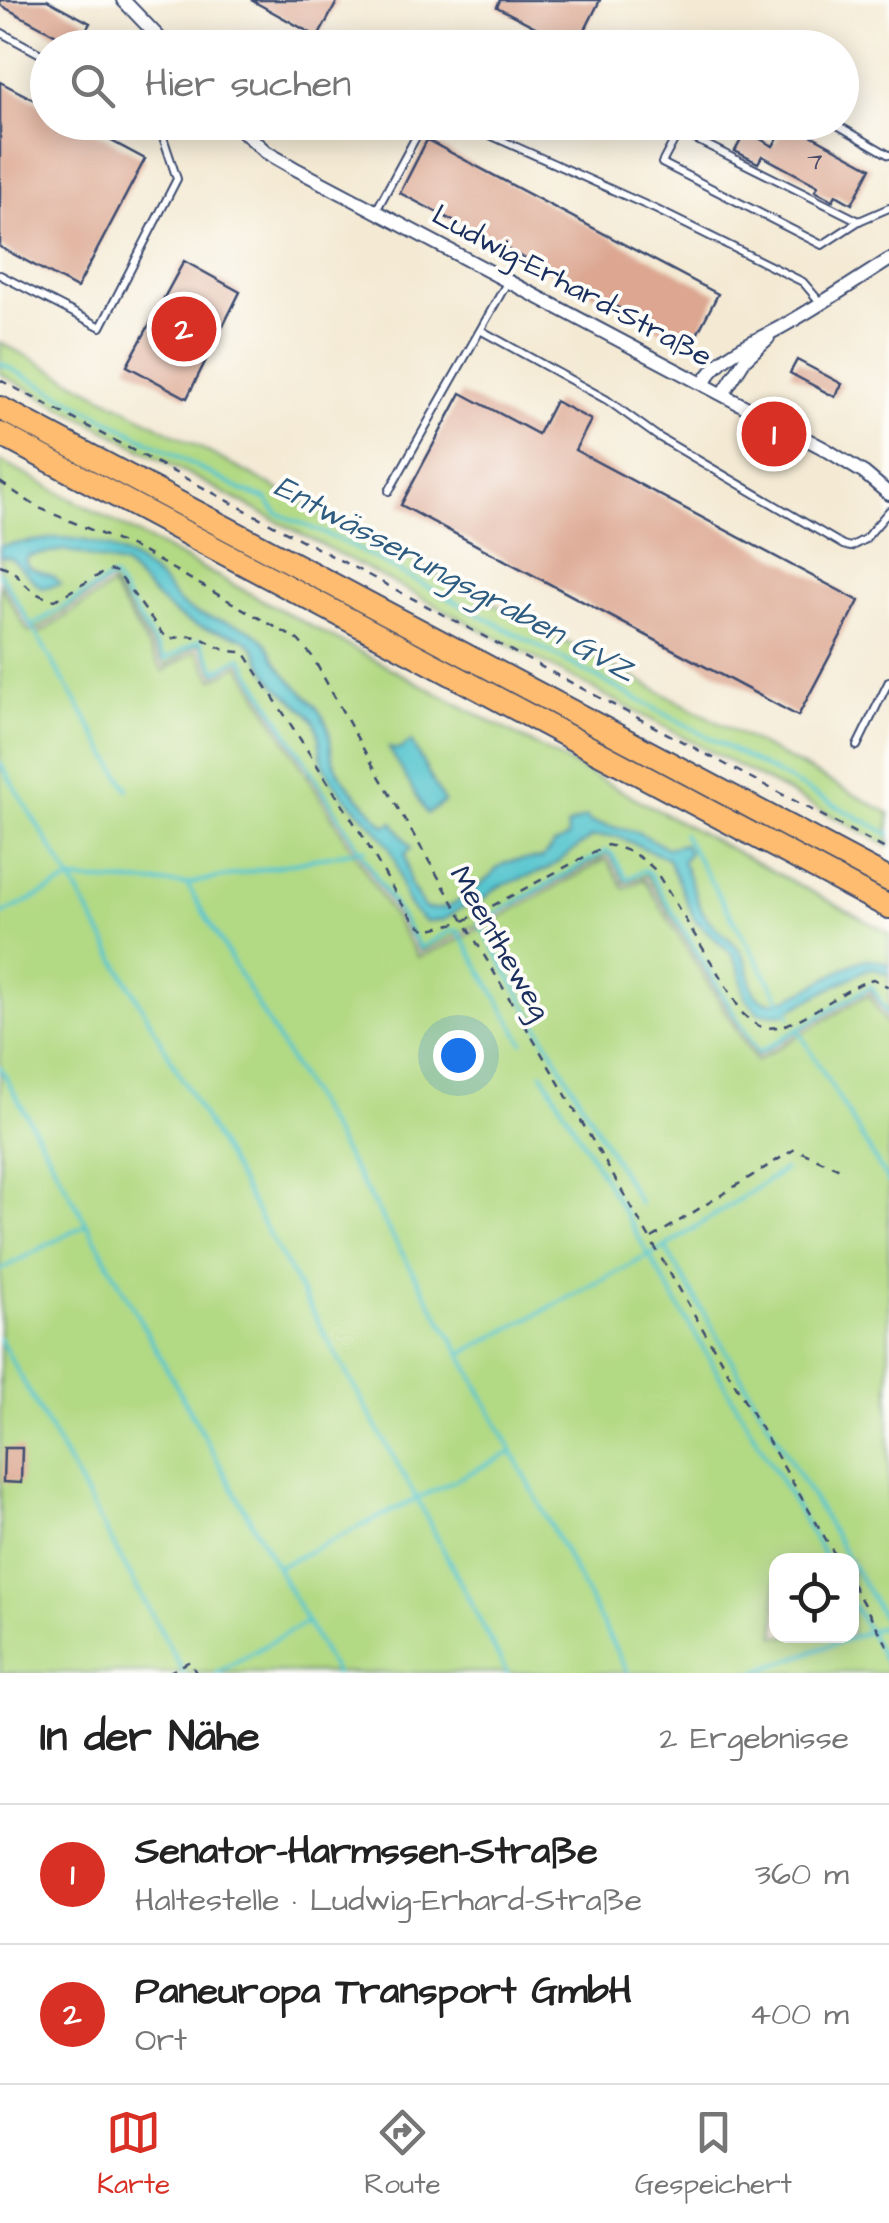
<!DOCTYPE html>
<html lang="de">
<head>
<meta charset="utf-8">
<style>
	body { margin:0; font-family:"Architects Daughter",sans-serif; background:#f6f6f6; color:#222 }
	.controls { position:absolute; right:30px; bottom:30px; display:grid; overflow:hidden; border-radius:20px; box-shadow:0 5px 25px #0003 }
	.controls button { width:90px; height:90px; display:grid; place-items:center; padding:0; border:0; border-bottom:2px solid #e0e0e0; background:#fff; color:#222; font:50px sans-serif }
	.you { position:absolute; left:458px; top:1055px; width:35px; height:35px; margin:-25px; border:8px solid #fff; border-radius:50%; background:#1a73e8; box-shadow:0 0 0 15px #1a73e833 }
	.badge { display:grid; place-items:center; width:65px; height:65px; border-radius:50%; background:#d93025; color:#fff; font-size:32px; font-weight:700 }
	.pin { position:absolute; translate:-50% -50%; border:5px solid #fff; box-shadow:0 2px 10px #0006 }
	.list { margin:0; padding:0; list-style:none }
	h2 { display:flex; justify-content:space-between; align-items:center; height:130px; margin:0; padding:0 40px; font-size:42px }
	h2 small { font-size:32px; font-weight:400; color:#767676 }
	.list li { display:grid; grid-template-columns:65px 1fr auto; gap:30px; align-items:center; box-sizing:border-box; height:140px; padding:0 40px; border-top:2px solid #e0e0e0 }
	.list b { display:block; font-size:38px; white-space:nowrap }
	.list p { margin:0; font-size:32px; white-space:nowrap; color:#767676 }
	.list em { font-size:32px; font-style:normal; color:#767676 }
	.icon { flex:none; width:55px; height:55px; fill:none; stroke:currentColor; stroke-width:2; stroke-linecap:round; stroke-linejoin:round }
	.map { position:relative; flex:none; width:889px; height:1673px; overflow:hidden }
	.search { position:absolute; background:#fff; box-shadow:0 5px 25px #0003; left:30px; right:30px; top:30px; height:110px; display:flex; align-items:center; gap:25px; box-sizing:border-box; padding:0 35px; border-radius:55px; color:#767676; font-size:38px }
	.sheet { height:410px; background:#fff }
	nav { display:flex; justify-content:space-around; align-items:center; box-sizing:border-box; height:140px; border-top:2px solid #e0e0e0; background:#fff; font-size:28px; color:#767676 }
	nav a { display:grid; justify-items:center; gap:5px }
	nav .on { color:#d93025 }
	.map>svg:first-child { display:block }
	.green { fill:#b2d983; stroke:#668470; stroke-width:2.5; fill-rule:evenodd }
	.water { fill:#59c6cf; stroke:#3a7a96; stroke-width:2.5 }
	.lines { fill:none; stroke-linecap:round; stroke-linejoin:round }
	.stream { stroke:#59c6cf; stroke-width:4 }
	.building { fill:#dca690 }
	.lane-casing { stroke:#3c4b70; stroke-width:10 }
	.street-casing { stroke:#3c4b70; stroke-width:16 }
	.highway-casing { stroke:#3c4b70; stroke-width:26 }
	.path { stroke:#3c4b70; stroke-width:2.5; stroke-dasharray:8 8; stroke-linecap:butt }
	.lane { stroke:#fff; stroke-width:6 }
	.street { stroke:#fff; stroke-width:12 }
	.highway { stroke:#fdbc6f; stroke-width:22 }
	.labels { text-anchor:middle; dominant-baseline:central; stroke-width:8; stroke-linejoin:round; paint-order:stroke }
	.number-label { font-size:25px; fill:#4b4d6a }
	.street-label { font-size:30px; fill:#1b2f5e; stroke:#fdfcf7 }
	.water-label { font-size:32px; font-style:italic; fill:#2e5c80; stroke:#fdfcf7 }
</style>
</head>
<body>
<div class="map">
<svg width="889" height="1673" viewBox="0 0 889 1673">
	<rect width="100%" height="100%" fill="#fdfcf7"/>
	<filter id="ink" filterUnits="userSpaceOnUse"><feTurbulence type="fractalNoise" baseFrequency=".01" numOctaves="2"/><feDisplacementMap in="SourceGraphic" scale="20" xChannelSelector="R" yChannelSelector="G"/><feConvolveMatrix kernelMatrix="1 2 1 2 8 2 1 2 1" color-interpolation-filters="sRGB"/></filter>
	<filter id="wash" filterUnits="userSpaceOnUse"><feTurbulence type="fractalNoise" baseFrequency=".0048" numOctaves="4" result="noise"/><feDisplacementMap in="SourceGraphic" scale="40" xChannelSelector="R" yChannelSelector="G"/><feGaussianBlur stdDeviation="2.25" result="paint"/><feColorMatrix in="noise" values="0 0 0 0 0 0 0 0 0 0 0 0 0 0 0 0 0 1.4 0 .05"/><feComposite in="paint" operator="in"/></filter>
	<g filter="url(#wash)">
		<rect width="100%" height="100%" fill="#f4ead4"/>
		<g class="green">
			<path d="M0,342L889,813V846L0,374Z"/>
			<path d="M0,461L889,933V1019L869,989L757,1056L646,875L625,883L609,854L454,937L420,952L241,660L215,674L199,644L165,666L110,581L39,629L31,628L0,576Z"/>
			<path d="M0,583L28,631L40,633L111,586L163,671L197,650L213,679L240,665L418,957L456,941L607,859L624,888L644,879L756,1061L868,994L889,1027V1673H0ZM776,1560H852V1636H776Z"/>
		</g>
		<g class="water">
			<path d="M56,538C97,538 128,552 160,580C167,586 172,596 180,603C203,624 241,617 263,640C271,647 272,657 279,666C294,687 316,700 327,725C332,737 329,751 334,762C344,786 365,802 381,822L386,826L393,822L411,848L405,854L410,884L424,908C452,915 470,891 491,876C503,856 523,861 542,858L554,845L568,837L567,826L586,817L590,822L637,832L667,848L684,844L689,852L682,862C692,878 694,897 703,912C713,930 735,939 744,957C751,970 748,991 761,999C784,1014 843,962 867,959C874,958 882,962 889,964V975L874,968L867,969L782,1014L759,1013L745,997L739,968L731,953L695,920L668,859L617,836L592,837L548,869L498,887L475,905L462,907L443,920L426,922C394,899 405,875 390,848C372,817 340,801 324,765C318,751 322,735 314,721C304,705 288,698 275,684C263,672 260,650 246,640C230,631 211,632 195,625C167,614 146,586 125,566L65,550L29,556L25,560L28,567L52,576L61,584L41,588L11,558L0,556V546Z"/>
			<path d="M411,741L444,802L427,814L389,748L399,750Z"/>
		</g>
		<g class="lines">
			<g class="stream">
				<path d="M0,363L241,490L266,499L277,513L346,543L889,834"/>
				<path d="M0,573L128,789"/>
				<path d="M33,625L113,577L165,660L200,640L217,671L241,657L420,948L450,931H458L523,1042"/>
				<path d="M0,763L71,880L417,1499L507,1673"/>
				<path d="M683,834L790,1016"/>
				<path d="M187,884L461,1354L628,1673"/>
				<path d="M0,915L71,880L187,884L365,849"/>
				<path d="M797,1028L889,1183"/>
				<path d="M0,1067L335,1673"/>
				<path d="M542,1072L827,1560"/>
				<path d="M640,1204L479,923L606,851L611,853L627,879L644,870L650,874L758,1053L871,986L889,1016"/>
				<path d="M665,1247L849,1560"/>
				<path d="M0,1270L87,1224"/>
				<path d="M0,1339L184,1673"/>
				<path d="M461,1354L665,1247L784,1170"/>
				<path d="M852,1564L889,1628"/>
				<path d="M278,1567L512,1452"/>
				<path d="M852,1603L889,1668"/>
				<path d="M217,1673L306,1622"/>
				<path d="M753,1673L889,1624"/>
			</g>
		</g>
		<g id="blocks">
			<g class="building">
				<path d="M0,0H47L90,23L77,46L0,5Z"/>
				<path d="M251,0H338L318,37Z"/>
				<path d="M500,0H600L576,48L497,7Z"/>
				<path d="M0,82L48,107V122H76L145,159L77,288L0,247Z"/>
				<path d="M787,122L871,168L852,204L836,195L833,200L815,191L818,186L762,156L758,163L735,151L746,131L773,146Z"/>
				<path d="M427,140L718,294L691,346L400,193Z"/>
				<path d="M184,261L240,292L187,398L127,366Z"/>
				<path d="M797,360L842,384L835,397L790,373Z"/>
				<path d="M461,393L538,434L555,401L591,420L575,450L859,601L798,716L401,505Z"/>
				<path d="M4,1448H22L21,1483L3,1482Z"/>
			</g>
		</g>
	</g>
	<g filter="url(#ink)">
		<use href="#blocks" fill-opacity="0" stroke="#3c4b70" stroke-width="2.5"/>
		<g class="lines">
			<g class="lane-casing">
				<g id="lane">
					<path d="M0,32L48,58"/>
					<path d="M461,122L657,210L803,282L820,302"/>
					<path d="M684,122L679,131L859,221L889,208"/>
					<path d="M832,122L889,155"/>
					<path d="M679,131L662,163L822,245L859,221"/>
					<path d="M377,209L424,122"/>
					<path d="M0,275L101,327L177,179L158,122"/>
					<path d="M482,331L607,400L657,436L843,545L850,547L865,539L889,511"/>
					<path d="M389,491L508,281"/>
					<path d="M857,746L889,681"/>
				</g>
			</g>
			<g class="street-casing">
				<g id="street">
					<path d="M123,0L169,48"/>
					<path d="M233,122L266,152L294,168L825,449L864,473L889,494"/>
					<path d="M703,384C721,352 753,343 783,326C819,306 854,282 889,260"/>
					<path d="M723,394L745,359L768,338"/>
				</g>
			</g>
			<g class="highway-casing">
				<g id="highway">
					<path d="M0,408L889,880"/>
					<path d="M0,434L889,907"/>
				</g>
			</g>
			<g class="path">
				<path d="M0,380L889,851"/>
				<path d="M0,482L37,507L141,551L298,640L312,656L361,745L838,1560"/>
				<path d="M0,565C27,574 19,592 55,600L108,570L117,572L162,633L170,639C211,628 204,652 244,652L362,835L400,901L416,923L427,930L464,921L607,845C627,849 641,856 655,870L743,1014C749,1019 755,1026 763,1027C793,1034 841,988 873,979L889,987"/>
				<path d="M652,1238L795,1149L842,1170"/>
				<path d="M852,1584L889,1648"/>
				<path d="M168,1673L190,1661L196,1673"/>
			</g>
			<use href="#lane" class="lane"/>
			<use href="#street" class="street"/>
			<use href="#highway" class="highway"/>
		</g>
	</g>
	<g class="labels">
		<g class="number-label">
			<text x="815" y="161">7</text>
		</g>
		<g class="street-label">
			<text transform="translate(572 286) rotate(28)">Ludwig-Erhard-Straße</text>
			<text transform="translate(500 943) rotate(60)">Meentheweg</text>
		</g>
		<g class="water-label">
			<text transform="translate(455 579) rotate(28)">Entwässerungsgraben GVZ</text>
		</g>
	</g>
</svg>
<div class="controls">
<button><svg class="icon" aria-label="locate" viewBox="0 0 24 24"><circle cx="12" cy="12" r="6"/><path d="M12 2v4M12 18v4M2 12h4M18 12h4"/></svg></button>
</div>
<div class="you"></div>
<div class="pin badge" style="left:774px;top:434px">1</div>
<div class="pin badge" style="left:184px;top:329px">2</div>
<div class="search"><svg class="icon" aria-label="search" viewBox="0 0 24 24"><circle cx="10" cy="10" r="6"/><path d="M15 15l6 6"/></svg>Hier suchen</div>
</div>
<section class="sheet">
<h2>In der Nähe<small>2 Ergebnisse</small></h2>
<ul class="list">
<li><span class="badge">1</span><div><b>Senator-Harmssen-Straße</b><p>Haltestelle · Ludwig-Erhard-Straße</p></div><em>360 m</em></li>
<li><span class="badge">2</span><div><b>Paneuropa Transport GmbH</b><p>Ort</p></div><em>400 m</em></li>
</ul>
</section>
<nav>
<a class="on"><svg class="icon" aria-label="map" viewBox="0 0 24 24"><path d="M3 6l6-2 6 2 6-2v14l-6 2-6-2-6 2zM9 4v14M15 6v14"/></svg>Karte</a>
<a><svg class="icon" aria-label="directions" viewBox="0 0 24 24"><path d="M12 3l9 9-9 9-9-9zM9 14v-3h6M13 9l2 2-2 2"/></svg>Route</a>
<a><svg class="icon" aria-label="saved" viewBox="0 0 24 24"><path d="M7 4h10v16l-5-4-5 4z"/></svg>Gespeichert</a>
</nav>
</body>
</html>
